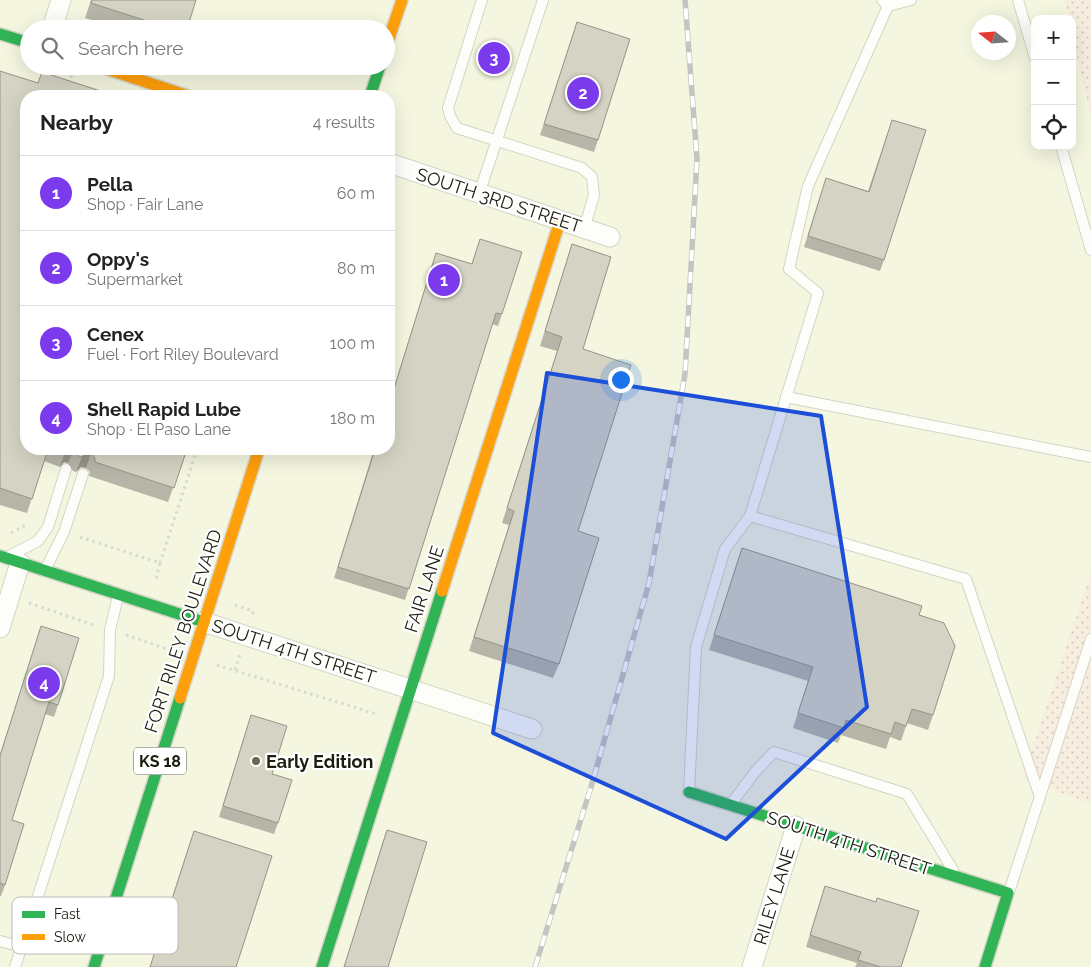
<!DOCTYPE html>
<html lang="en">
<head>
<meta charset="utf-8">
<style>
	body { margin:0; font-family:Raleway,sans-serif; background:#f2f2f2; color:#222 }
	.controls { position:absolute; right:15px; top:15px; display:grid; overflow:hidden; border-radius:10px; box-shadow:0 5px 20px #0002 }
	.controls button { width:45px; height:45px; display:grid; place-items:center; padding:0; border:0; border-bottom:1px solid #e0e0e0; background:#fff; color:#222; font:25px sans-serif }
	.compass { position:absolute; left:971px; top:15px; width:45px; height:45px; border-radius:50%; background:#fff; box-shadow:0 5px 20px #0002; rotate:287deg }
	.you { position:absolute; left:620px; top:379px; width:18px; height:18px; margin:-12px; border:4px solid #fff; border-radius:50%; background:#1a73e8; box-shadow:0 0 0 8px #1a73e833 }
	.badge { display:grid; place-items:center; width:32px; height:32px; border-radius:50%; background:#7c3aed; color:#fff; font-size:16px; font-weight:700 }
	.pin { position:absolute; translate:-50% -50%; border:2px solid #fff; box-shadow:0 1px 5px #0006 }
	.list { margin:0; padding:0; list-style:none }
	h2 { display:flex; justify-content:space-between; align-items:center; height:65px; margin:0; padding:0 20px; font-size:21px }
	h2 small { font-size:16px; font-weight:400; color:#767676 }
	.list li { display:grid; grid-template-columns:32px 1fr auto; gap:15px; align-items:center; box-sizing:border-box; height:75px; padding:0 20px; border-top:1px solid #e0e0e0 }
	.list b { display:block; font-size:19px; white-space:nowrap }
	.list p { margin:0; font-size:16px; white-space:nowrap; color:#767676 }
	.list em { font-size:16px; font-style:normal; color:#767676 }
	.icon { flex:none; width:28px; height:28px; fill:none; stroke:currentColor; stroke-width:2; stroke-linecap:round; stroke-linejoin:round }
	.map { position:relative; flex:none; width:1091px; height:967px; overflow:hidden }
	.search { position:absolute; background:#fff; box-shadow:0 5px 20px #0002; left:20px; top:20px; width:375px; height:55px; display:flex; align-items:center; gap:12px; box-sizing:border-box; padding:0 18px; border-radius:28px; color:#767676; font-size:19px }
	.panel { position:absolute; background:#fff; box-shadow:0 5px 20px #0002; left:20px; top:90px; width:375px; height:365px; border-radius:20px }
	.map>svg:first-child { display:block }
	.grass { fill:url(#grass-dots) }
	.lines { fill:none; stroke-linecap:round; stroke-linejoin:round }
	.lane-casing { stroke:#d4d4c4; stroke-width:12 }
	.street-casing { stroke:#d4d4c4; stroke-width:21 }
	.fast-casing { stroke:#d4d4c4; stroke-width:14 }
	.slow-casing { stroke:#d4d4c4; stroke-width:14 }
	.path { stroke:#d9d9d2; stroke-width:3; stroke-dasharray:2.5 4; stroke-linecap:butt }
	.lane { stroke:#fdfefa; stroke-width:10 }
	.street { stroke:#fdfefa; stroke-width:19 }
	.fast { stroke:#30b455; stroke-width:11 }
	.slow { stroke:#ff9f0a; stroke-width:11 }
	.rail-casing { stroke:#c4c5c0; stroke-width:5.5 }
	.rail { stroke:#fff; stroke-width:4; stroke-dasharray:11; stroke-linecap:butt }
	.wall { fill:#b7b5a8 }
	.shaded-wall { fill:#959488 }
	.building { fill:#d5d3c3; stroke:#959488 }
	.marked { fill:#1d4ed8; fill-opacity:0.2; stroke:#1d4ed8; stroke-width:4; stroke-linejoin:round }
	.poi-dot { fill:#686858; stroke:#fff; stroke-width:2 }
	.labels { text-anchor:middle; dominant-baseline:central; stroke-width:4.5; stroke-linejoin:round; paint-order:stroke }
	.shield { fill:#fff; stroke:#606057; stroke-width:1 }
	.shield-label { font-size:16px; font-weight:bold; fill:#1c1c0f }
	.street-label { font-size:18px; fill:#1c1c0f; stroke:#fff }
	.poi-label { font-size:18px; font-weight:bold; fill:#1c1c0f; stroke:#fff; text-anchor:start }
	.key { fill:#fff; stroke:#bbbbb7; stroke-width:1 }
	.key-label { font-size:14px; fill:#1c1c0f }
</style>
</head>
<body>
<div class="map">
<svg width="1091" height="967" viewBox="0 0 1091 967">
	<defs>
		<pattern id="grass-dots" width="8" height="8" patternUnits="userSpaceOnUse" patternTransform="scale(1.25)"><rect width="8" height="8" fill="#f7eedf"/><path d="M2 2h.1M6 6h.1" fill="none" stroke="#d3ccbe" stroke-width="1.8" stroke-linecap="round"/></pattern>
	</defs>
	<rect width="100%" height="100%" fill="#f4f6e0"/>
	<g class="grass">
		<path d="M1065,0H1091V117L1072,34V19H1069Z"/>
		<path d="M1091,571V804L1022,778Z"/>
	</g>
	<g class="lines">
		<g class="lane-casing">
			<g id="lane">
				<path d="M482,0L448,108L450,116L457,128L582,168L592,177L594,195L584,229"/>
				<path d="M882,0L888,6L808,186L789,269L818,293L750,516L966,579L1040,797"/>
				<path d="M1018,0L1035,58"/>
				<path d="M888,6L911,0"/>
				<path d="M1061,146L1091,250"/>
				<path d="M479,194L543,0"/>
				<path d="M786,397L1091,457"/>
				<path d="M11,555L38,541L48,527L66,469"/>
				<path d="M45,570L64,532L83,474"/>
				<path d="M689,792L696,647L725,549L750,516"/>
				<path d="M731,804L755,772L774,752L907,794L953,870"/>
				<path d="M1009,892L1091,639"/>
				<path d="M0,941L22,947"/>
				<path d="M15,967L109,676L110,630L118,596"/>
			</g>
		</g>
		<g class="street-casing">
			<g id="street">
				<path d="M52,29L61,0"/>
				<path d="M389,163L610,237"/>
				<path d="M204,622L532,729"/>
				<path d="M0,628L20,563"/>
				<path d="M752,967L796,826"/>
			</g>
		</g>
		<g class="fast-casing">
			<g id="fast">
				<path d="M0,34L29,43"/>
				<path d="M370,96L380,66"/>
				<path d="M0,556L204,622"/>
				<path d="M689,792L1008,893L985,967"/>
				<path d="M94,967L180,698"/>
				<path d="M322,967L442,591"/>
			</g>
		</g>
		<g class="slow-casing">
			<g id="slow">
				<path d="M386,47L402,0"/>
				<path d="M98,66L188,96"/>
				<path d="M442,591L560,221"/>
				<path d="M180,698L259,449"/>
			</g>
		</g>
		<g class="path">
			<path d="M87,29L88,25"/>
			<path d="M69,84L73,71"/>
			<path d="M11,533L28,524"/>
			<path d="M80,537L160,563L156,579"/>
			<path d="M160,563L197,449"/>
			<path d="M29,603L94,625"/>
			<path d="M235,605L253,611L252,617"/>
			<path d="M126,635L170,650"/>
			<path d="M217,665L376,714"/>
			<path d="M235,670L240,654"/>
		</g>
		<use href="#lane" class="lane"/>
		<use href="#street" class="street"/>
		<use href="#fast" class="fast"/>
		<use href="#slow" class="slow"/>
		<g class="rail-casing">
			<path id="rail" d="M535,967L591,787L649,583L685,374L697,159L685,0"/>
		</g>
		<use href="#rail" class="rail"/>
	</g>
	<g class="wall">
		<path d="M91,0H194L187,29H121L85,18Z"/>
		<path d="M577,22L598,140L594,152L540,135Z"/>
		<path d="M0,71L26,449H187L168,502L89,476L90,472L86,468L81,467L76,472L73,471L68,463L64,462L60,467L44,461L27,513L0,505Z"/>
		<path d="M892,120L884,260L880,271L804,247L826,178L868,191Z"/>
		<path d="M480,239L502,314L498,326L492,324L405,600L334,578L374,449H389V403L436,253L472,264Z"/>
		<path d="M572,244L583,349L578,531L559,664L553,678L469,651L509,525L502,523L557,351L540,346Z"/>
		<path d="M742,548L919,615L933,715L928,730L907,723L901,741L890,737L886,749L841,735L838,743L793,728L808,681L709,650Z"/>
		<path d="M41,626L58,705L54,717L45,714L12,820L5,885L1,896H0V754Z"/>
		<path d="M251,715L272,774L278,823L274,834L219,817Z"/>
		<path d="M387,830L388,967H344L383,841Z"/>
		<path d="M194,831L236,967H150L189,846Z"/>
		<path d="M825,886L901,967H855L857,963L806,947Z"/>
	</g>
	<g class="shaded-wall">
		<path d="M68,449H74L68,463L64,462L60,467L65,452Z"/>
		<path d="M86,453H91L86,468L81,467L76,472L82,457Z"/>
	</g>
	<g class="building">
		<path d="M92,0H196L187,29H172L91,3Z"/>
		<path d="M577,22L630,39L598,140L544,124Z"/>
		<path d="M0,71L38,83L42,72L116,96H26V449H48L32,499L0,488Z"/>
		<path d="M892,120L926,130L884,260L808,236L826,178L869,192Z"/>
		<path d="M480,239L522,252L502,314L496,313L409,589L338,567L375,449H389V405L436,253L472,264Z"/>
		<path d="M572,244L611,257L583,349L631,365L578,531L599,538L559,664L474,637L514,511L507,508L562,337L545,331Z"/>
		<path d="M55,449H68L65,452Z"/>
		<path d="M74,449H187L174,488L95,462V458L91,453H86L82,457L78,456Z"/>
		<path d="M742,548L922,606L919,615L944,623L955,646L933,715L912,709L906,726L895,722L891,734L846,720L844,728L798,713L813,667L714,635Z"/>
		<path d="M41,626L79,638L58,705L49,702L12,820L24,824L5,885L0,883V756Z"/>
		<path d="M251,715L287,726L272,774L292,780L278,823L223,806Z"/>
		<path d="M387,830L427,842L388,967H344Z"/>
		<path d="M194,831L272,856L236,967H150Z"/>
		<path d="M825,886L876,902L877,898L919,911L901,967H881L858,960L861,952L810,935Z"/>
	</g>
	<path class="marked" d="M547,373L821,416L867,707L726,839L493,733Z"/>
	<circle class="poi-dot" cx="256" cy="761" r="5"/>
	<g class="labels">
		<rect class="shield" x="134" y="747.5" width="52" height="27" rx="4"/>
		<g class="shield-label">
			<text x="160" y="761">KS 18</text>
		</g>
		<g class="street-label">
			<text transform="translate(499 200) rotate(18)">SOUTH 3RD STREET</text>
			<text transform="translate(424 589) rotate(-72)">FAIR LANE</text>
			<text transform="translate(183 631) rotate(-72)">FORT RILEY BOULEVARD</text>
			<text transform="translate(294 651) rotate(18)">SOUTH 4TH STREET</text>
			<text transform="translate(849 843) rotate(18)">SOUTH 4TH STREET</text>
			<text transform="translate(774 896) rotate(-73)">RILEY LANE</text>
		</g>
		<g class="poi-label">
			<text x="266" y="761">Early Edition</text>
		</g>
	</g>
	<rect x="12" y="897" width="166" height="57" rx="8" class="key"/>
	<rect x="22" y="911" width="23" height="7" fill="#30b455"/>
	<rect x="22" y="934" width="23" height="6" fill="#ff9f0a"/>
	<g class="key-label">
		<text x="54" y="919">Fast</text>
		<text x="54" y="942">Slow</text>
	</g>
</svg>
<div class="controls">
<button>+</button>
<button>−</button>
<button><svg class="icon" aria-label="locate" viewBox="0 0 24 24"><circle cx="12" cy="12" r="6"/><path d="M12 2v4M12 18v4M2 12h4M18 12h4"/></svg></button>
</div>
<svg class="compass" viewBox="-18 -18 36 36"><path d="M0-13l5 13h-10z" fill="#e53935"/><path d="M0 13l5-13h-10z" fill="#767676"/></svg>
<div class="you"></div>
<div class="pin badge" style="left:444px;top:280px">1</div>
<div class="pin badge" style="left:583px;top:93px">2</div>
<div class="pin badge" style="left:494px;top:58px">3</div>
<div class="pin badge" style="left:44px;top:683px">4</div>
<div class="search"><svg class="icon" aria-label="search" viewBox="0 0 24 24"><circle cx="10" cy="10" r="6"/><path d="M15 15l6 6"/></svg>Search here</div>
<section class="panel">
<h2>Nearby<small>4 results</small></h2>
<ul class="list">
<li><span class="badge">1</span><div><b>Pella</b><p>Shop · Fair Lane</p></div><em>60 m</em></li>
<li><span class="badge">2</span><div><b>Oppy's</b><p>Supermarket</p></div><em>80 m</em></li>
<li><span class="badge">3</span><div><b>Cenex</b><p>Fuel · Fort Riley Boulevard</p></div><em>100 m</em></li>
<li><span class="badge">4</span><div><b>Shell Rapid Lube</b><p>Shop · El Paso Lane</p></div><em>180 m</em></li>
</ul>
</section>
</div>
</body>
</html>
